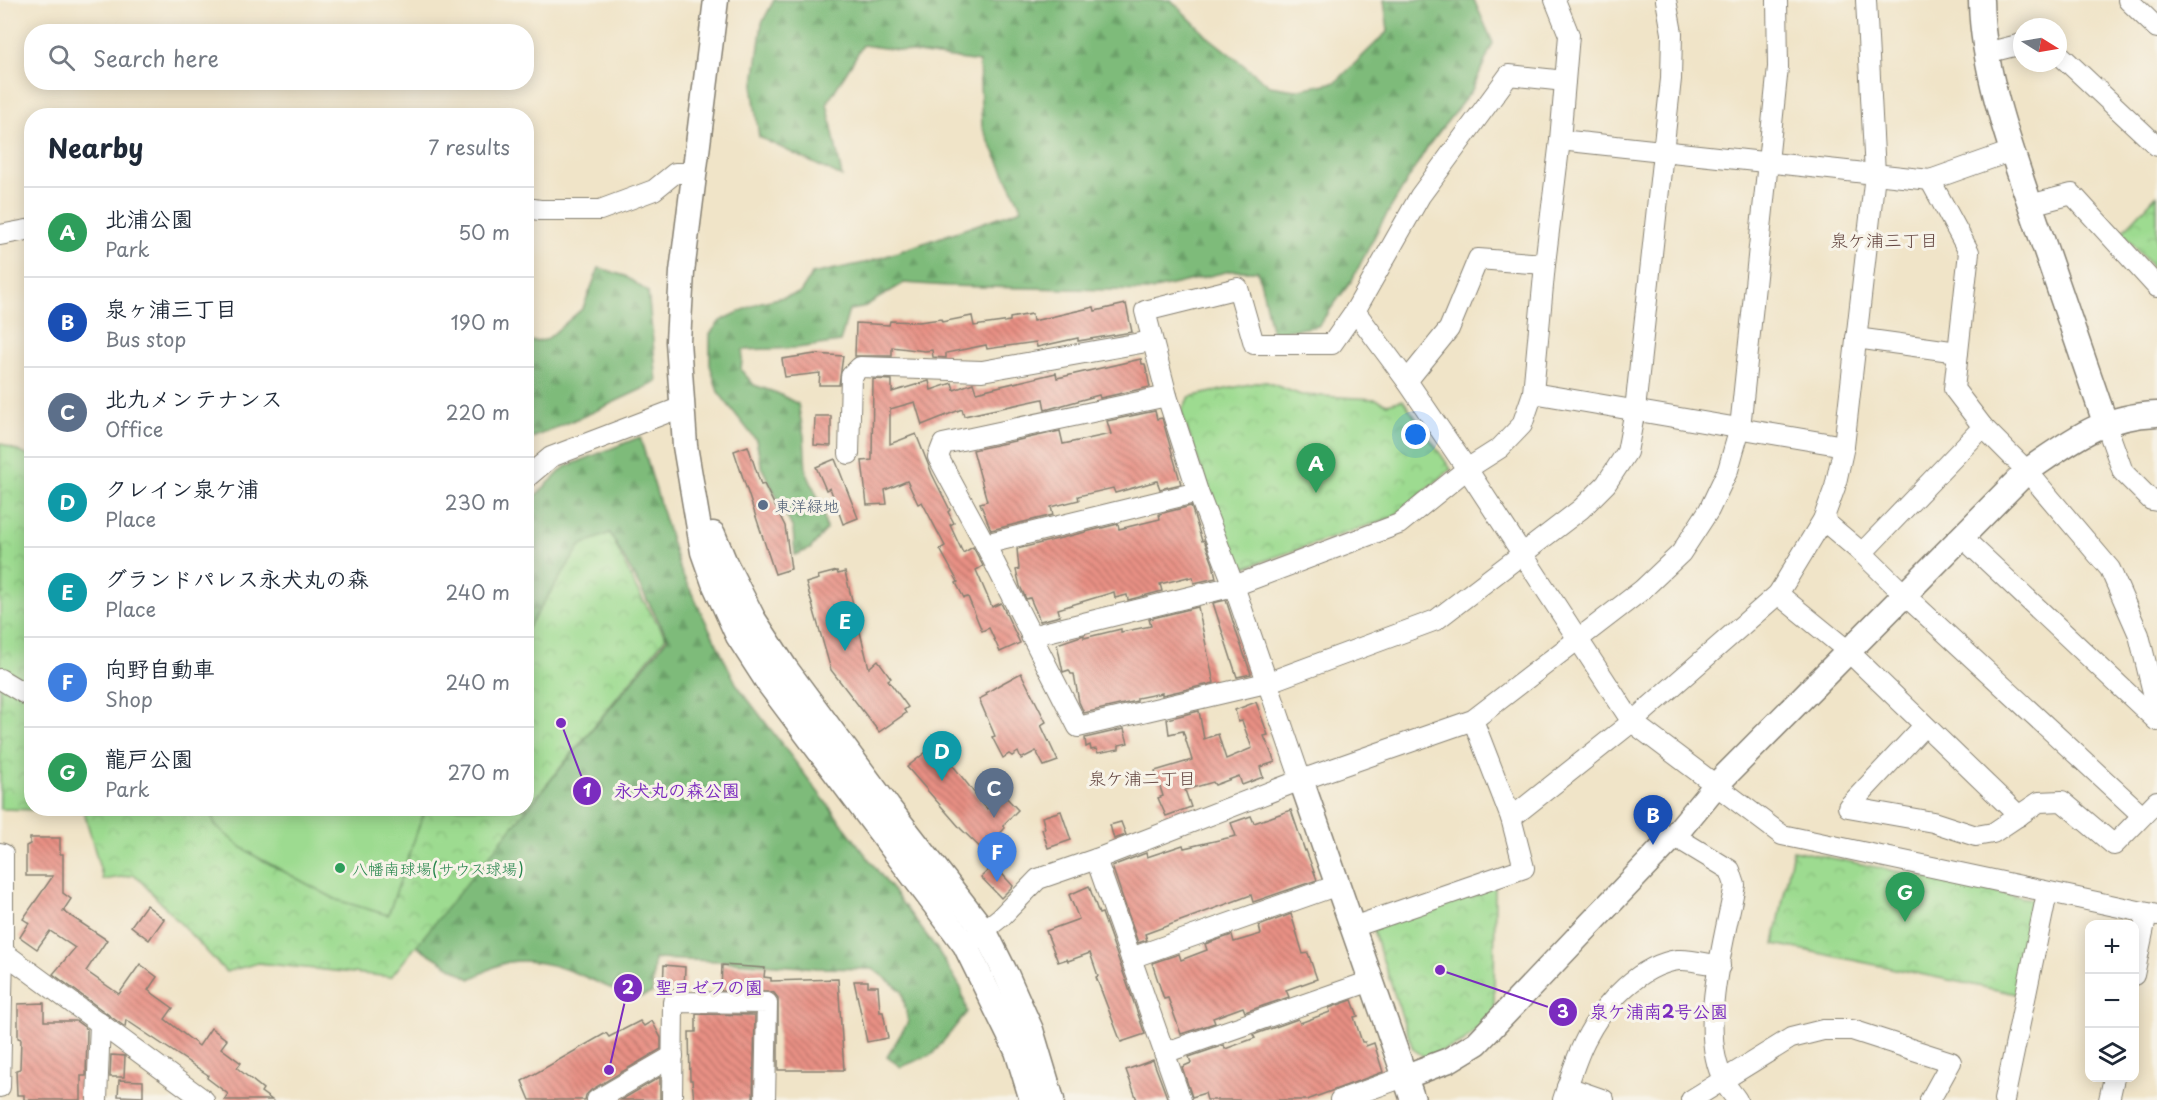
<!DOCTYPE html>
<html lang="en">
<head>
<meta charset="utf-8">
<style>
	body { margin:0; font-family:"Playpen Sans","Klee One",sans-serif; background:#f6f6f7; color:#1f2937 }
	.controls { position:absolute; right:18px; bottom:18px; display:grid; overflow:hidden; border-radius:12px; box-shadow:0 3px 15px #0003 }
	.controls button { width:54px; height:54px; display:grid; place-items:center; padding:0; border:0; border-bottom:2px solid #e0e1e3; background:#fff; color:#1f2937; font:30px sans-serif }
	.compass { position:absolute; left:2013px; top:18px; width:54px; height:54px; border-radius:50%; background:#fff; box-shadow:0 3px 15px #0003; rotate:101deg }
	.you { position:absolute; left:1416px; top:435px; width:21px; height:21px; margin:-15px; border:4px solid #fff; border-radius:50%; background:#1a73e8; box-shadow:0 0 0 9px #1a73e833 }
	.badge { display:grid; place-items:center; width:39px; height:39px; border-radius:50%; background:#2563eb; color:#fff; font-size:20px; font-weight:700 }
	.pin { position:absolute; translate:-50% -50px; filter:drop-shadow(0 2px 3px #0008) }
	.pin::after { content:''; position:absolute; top:32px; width:21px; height:18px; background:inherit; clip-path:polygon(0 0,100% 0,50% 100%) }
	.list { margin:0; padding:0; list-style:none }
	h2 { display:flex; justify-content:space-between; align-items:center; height:78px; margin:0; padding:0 24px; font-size:26px }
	h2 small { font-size:20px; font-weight:400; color:#747a83 }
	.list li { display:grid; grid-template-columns:39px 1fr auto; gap:18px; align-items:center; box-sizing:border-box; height:90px; padding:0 24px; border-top:2px solid #e0e1e3 }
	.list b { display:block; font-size:22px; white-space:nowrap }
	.list p { margin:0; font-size:20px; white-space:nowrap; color:#747a83 }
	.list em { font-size:20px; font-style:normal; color:#747a83 }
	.icon { flex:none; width:33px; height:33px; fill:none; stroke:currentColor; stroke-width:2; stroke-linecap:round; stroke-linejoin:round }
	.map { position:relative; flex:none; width:2157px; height:1100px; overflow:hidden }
	.search { position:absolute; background:#fff; box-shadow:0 3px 15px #0003; left:24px; top:24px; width:510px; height:66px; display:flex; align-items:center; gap:15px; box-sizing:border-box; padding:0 21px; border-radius:24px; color:#747a83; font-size:22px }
	.panel { position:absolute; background:#fff; box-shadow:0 3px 15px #0003; left:24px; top:108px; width:510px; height:708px; border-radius:24px }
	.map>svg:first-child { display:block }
	.forest { fill:url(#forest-firs); stroke:#4d6c4b; stroke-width:1.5 }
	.park { fill:url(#park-crowns); stroke:#5c7c56; stroke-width:1.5 }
	.pitch { fill:#9ddb90; stroke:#5c7c56; stroke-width:1.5 }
	.building { fill:url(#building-back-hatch) }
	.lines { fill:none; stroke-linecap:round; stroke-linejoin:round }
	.minor-casing { stroke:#868072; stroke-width:22 }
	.tertiary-casing { stroke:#868072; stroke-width:27 }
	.minor { stroke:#fff; stroke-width:20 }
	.tertiary { stroke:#fff; stroke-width:24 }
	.service-dot { fill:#5c6f8a; stroke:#f7f3e8; stroke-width:2 }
	.leisure-dot { fill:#2e9e5b; stroke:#f7f3e8; stroke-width:2 }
	.labels { text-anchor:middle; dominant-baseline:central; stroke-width:6; stroke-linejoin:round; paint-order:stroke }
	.service-label { font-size:16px; fill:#4e5e75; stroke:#f7f3e8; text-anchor:start }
	.leisure-label { font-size:16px; fill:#27864d; stroke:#f7f3e8; text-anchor:start }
	.neighbourhood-label { font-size:18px; fill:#634540; stroke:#f7f3e8 }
	.leader { fill:none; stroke:#7b2cbf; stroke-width:2 }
	.callout-dot { fill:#7b2cbf; stroke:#f7f3e8; stroke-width:2 }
	.mark-label { font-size:18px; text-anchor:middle; font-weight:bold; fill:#fff }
	.callout-label { font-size:18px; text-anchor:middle; font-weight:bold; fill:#7b2cbf; stroke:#f7f3e8; stroke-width:6; stroke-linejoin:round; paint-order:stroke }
</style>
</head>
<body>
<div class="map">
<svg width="2157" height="1100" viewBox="0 0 2157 1100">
	<defs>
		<pattern id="forest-firs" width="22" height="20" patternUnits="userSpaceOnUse" patternTransform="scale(1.5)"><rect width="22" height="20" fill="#7ebb7a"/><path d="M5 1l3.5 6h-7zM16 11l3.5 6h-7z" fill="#6ca069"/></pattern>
		<pattern id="park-crowns" width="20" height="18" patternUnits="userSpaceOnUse" patternTransform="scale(1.5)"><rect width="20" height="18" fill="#9ddb90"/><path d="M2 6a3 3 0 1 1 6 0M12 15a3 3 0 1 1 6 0" fill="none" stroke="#87bb7c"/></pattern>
		<pattern id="building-back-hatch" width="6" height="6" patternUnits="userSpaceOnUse" patternTransform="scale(1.5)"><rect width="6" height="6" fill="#e89084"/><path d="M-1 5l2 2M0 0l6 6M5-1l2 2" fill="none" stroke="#bb756b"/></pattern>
	</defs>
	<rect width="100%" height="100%" fill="#f7f3e8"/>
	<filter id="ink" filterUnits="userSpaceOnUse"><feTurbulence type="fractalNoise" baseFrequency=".0167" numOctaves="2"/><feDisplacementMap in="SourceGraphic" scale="12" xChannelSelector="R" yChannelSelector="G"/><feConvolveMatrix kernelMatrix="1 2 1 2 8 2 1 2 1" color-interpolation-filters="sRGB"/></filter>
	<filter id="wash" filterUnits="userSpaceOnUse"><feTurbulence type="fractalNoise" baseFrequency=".008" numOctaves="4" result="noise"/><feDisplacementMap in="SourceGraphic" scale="24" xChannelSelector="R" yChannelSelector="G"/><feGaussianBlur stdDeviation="1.35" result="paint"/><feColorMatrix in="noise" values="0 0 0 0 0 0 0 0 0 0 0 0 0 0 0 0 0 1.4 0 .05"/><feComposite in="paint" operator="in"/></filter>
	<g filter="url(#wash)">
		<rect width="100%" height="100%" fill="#f0e4c8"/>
		<g class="forest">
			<path d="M774,0H1171L1207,36L1270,86L1295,90L1336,82L1388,31L1384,0H1474L1493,43L1472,90L1428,146L1381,224L1352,280L1318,326L1272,333L1258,271H1230L1147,291L947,286L904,283L862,308L849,310L840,342L797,348L743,350L741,370L754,385L777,393L798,404L804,436L806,471L823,509L826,530L810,549L795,555L793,529L762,468L756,440L718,392L710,365V334L720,321L758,303L800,293L812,274L869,262L1022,209L982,127L979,62L863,45L827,103L842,177L759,137L753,91L762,23Z"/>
			<path d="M599,268L625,276L648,292L657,382L591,413L527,440V342L546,340L583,308Z"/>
			<path d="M640,437L679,567L737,685L937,949L961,988L967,1012L933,1054L901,1067L887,1057L908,1022L902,991L873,969L817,968L720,961L654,959L652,993L634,999C597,983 550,955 509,962C496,964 482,974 470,979L415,945L668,638L610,533L527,629V504L565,467Z"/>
		</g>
		<g class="park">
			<path d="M2157,195V273L2122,232Z"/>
			<path d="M1264,381L1301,395L1376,399L1387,404L1403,400L1451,469L1393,517L1237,570L1181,412L1189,397Z"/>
			<path d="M0,443L31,457L32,808H526L527,629L581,545L610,533L637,590L666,637L391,977L258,963L226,972L135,875L103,880L84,811L0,809Z"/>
			<path d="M1793,850L2036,900L2017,994L1774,944Z"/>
			<path d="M1495,885L1494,1012L1463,1042L1426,1058L1413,1049L1372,928Z"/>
		</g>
		<g class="pitch">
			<path d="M0,543L3,555V594H0Z"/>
			<path d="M210,809V808L425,809L388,915L337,900L255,856L238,845L215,825Z"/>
		</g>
		<g id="blocks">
			<g class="building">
				<path d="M1126,304L1132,332L1078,341V338L1037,347L1036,342L987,349L986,345L946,353V358L933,357L932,350L925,351L892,347V356H855L856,323L889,325L890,321L919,322L941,319L942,322L972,316L974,326L1010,321V318L1032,314L1033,321L1094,307L1095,311Z"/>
				<path d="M815,354L843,356L839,385H819L820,373L785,377L782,359Z"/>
				<path d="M1141,359L1142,364H1145L1150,387L1100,398L1099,395L1045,410L1043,399L964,416L962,409L922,425L915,402L890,409V444L916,434L932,474L950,510L948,512L954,523L950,525L963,553L973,547L983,566L976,570L992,607L1001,603L1020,643L1000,652L989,628L982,631L968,597L964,598L956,583L958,582L940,549L945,546L922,502L918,504L907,481L885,490L887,504L867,505L862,461L872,460L873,379L892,380V392L929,381L931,390L952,383L954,390L973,383L976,392L1056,373L1057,378Z"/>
				<path d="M1155,411L1157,419L1162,418L1181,484L1160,489L1157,481L1115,493L1113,488L1078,496L1079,500L1051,507L1053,515L991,530L980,503L987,501L973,450L1060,431L1063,444L1111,434L1107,421Z"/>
				<path d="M815,416H831V446L814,445Z"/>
				<path d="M748,446L761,485L764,484L785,526L791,569L775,574L734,451Z"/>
				<path d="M835,459L858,518L843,524L830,488L826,490L816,467Z"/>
				<path d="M1191,506L1202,541L1204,540L1213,564L1216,578L1194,583L1193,577L1188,578V577L1160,584L1162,591L1128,600L1127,595L1115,598L1114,592L1058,609L1060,616L1040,621L1030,598L1026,599L1020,586L1016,570L1019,569L1017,549L1118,524L1119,529L1160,519L1159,514Z"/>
				<path d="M837,571L838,574L845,572L869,668L878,660L891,678L888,680L908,707L904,710L906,713L879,732L831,670L806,583L819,579L818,576Z"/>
				<path d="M1226,600L1238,637L1251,674L1237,677L1213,603Z"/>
				<path d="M1198,607L1214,683L1162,695V693L1137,698V701L1084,713L1079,702L1074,674H1071L1069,670L1063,672L1057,644L1084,635V638L1121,629V632L1151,626L1149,619Z"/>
				<path d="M1021,673L1046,722L1041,725L1058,761L1044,766L1036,751L1021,759L1018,752L1012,756L1009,754L1003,758L992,737L995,736L979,699L987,695L986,693L999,685Z"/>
				<path d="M1256,702L1268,735L1264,736L1275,762L1260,767L1263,777L1242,785L1239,776L1215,785L1213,782L1185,790L1191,807L1166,816L1158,798L1163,796L1155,771L1192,760L1183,731L1169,734L1167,719L1199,711L1204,739L1218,734L1226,759L1252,748L1242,721L1238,722L1235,710Z"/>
				<path d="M1124,729L1128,743L1119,745V749L1098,753L1096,749L1091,750L1090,745L1086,747L1085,738Z"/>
				<path d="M936,744L987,809L1003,794L1018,810L1003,825L1005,828L995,839L1001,846L989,856L961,829L907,767Z"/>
				<path d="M1291,810L1305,851L1306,850L1317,880L1253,902L1251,895L1145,934L1147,940L1138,943L1112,866L1146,853L1147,857L1183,845L1184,848L1236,836L1231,823L1251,816L1254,823Z"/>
				<path d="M1061,811L1071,840L1048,848L1042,829L1045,828L1042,817Z"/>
				<path d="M1121,822L1126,835L1114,839L1110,825Z"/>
				<path d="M30,838H60V854H63V893L71,899L63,911L107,940L86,971L119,994L140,964L157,977L148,990L173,1008L165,1019L199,1046L211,1028L227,1040L221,1048L241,1063L237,1068L263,1089L261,1092L272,1100H224L228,1094L207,1078L208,1075L126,1020L125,1027L53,974L75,948L50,931L37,949L20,937L29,923L23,919L53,876H26V846L30,844Z"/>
				<path d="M994,865L1013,886L1001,898L981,877Z"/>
				<path d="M1089,886L1099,914L1102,913L1145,1034L1121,1042L1096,977L1098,976L1090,953L1068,961L1067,959L1058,962L1046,931L1079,919L1069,895Z"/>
				<path d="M146,905L164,919L149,940L131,926Z"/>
				<path d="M1291,914L1303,954L1308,953L1317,979L1286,990L1289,997L1245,1012L1243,1007L1213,1018L1215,1023L1181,1034L1168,998L1164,999L1152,963L1179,954L1181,960L1207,950L1205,944L1232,935L1234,942L1261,934L1259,926Z"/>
				<path d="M664,965L685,967L684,990L663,989Z"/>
				<path d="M722,965L765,968L764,977L771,978V981L838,979L844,1070H778V998L774,993L767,991H721Z"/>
				<path d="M854,981H868V986H878L880,1012H883L888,1038L867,1042Z"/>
				<path d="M1352,1000L1358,1016L1354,1017L1362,1042H1365L1366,1046L1374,1043L1383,1072L1307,1100H1207L1205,1093L1192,1097L1182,1067L1191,1063L1189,1057L1224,1045L1225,1049L1255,1038L1253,1035L1298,1019L1300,1023L1330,1012L1329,1008Z"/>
				<path d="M44,1003V1021H76L87,1029L86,1076H81V1100H24V1095H17L16,1070L20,1069L21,1039L18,1038V1004Z"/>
				<path d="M696,1014L755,1015L753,1100H694L692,1080H690L689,1032H696Z"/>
				<path d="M640,1021L644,1026L652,1021L661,1038V1049L591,1090L586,1095L585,1100H530L522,1081L606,1033L609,1037Z"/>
				<path d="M111,1055L125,1056L124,1077H110Z"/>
				<path d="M1153,1060L1168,1100H1137L1126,1070Z"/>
				<path d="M660,1077V1100H621Z"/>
				<path d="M119,1080L143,1081V1097L118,1096Z"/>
			</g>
		</g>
	</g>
	<g filter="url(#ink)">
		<use href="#blocks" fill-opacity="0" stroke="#868072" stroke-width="1.5"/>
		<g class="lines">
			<g class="minor-casing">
				<g id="minor">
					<path d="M2128,0L2157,28"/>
					<path d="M1986,53L2022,44"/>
					<path d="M2058,53L2157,146"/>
					<path d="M1560,140L1930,180L2012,151"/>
					<path d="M1930,180L1969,252L1954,389L1983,427L2027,471L2110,569L2139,635L2157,709"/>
					<path d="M2030,205L2072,194L2157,287"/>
					<path d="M526,208L540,210H600L654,190L675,173H694"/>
					<path d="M0,235L32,229"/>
					<path d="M1355,311L1407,381L1467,469L1632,722L1782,835L2157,915"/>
					<path d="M1856,338L1958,352"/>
					<path d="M1407,381L1449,329L1478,259L1545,264"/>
					<path d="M1533,393L1844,446"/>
					<path d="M1167,396L943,444L938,457L985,544L1078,727L1266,683L1436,620L1581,509L1606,484L1627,452L1635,410L1671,79L1672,33L1666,0"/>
					<path d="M2105,422L2123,472L2151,500L2157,501"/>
					<path d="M849,454L851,376L860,367L982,371L1152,341"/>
					<path d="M526,478L551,457L682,407"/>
					<path d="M1823,520L1862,553L1911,601L2142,815"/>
					<path d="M1962,537L2157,721"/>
					<path d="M985,544L1198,492"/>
					<path d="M1862,553L1983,427"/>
					<path d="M1778,594L1848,651L2019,816"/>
					<path d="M1031,636L1234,586L1399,524L1467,469L1500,448L1522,425L1533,393L1545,264L1560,140L1569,35L1555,0"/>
					<path d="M0,679L32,698"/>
					<path d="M1924,726L1848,807L1933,822L1976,836L1993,833L2039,802L2062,801L2114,845L2157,801"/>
					<path d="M1301,780L1234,586L1198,492L1167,396L1145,311L1238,288L1254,344H1332L1355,311L1420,196L1509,75L1565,81"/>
					<path d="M1511,818L1632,722L1778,594L1823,520L1835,487L1844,446L1875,174L1866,0"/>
					<path d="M1674,836L1730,870L1735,885C1725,938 1697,1032 1724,1081C1727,1088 1733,1094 1737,1100"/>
					<path d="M0,853L3,854V952L0,1087"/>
					<path d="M1096,859L1181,1100"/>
					<path d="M1353,927L1524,868L1511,818L1473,720"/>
					<path d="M972,940L1001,917L1038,879L1096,859L1301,780L1473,720L1642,590L1681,553L1709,510L1728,470L1740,428L1778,67L1777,0"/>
					<path d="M0,952H3L204,1100"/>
					<path d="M1131,958L1338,885"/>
					<path d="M2134,975L2147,913"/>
					<path d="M1164,1053L1371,981"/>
					<path d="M1567,1087L1604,1100"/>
					<path d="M97,1100L100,1023"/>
					<path d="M597,1100L673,1056"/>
					<path d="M672,1100L673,1002L767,1003L765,1100"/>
					<path d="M1340,1100L1404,1077"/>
					<path d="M1563,1100C1570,1079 1577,1054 1588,1035C1605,1003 1640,965 1678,960C1691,959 1707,964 1720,966"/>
					<path d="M1691,1100L1791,1038L1823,1030H1852L1951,1062L1930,1100"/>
					<path d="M2004,1100L2047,893"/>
					<path d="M2109,1100L2114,1078"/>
				</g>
			</g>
			<g class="tertiary-casing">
				<g id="tertiary">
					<path d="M716,0L682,272L678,341L685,446L703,552L714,583L738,636L769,684L965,945L1017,1051L1032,1100"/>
					<path d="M1981,0C1982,70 2011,149 2034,216C2058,285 2081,354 2105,422"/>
					<path d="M713,534L725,563L754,620L786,669L888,807L985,932L1006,974L1031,1030L1052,1100"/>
					<path d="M1301,780L1413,1100"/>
					<path d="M1404,1077L1449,1060L1477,1043L1674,836L1716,785L2027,471C2071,441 2101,416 2157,414"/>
				</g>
			</g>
			<use href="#minor" class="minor"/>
			<use href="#tertiary" class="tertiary"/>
		</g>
	</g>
	<circle class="service-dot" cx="763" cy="505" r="6"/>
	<circle class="leisure-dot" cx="340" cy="868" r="6"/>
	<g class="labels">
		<g class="service-label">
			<text x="775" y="505">東洋緑地</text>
		</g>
		<g class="leisure-label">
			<text x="352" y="868">八幡南球場(サウス球場)</text>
		</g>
		<g class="neighbourhood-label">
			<text x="1884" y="239">泉ケ浦三丁目</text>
			<text x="1142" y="777">泉ケ浦二丁目</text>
		</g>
	</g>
	<path class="leader" d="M561 723L587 791M609 1070L628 988M1440 970L1563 1012"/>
	<g class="callout-dot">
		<circle cx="561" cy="723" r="6"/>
		<circle cx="609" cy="1070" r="6"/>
		<circle cx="1440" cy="970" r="6"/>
		<circle cx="587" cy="791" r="15"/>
		<circle cx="628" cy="988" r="15"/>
		<circle cx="1563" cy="1012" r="15"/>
	</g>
	<g class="mark-label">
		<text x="587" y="797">1</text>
		<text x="628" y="994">2</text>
		<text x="1563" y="1018">3</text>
	</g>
	<g class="callout-label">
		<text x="677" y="797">永犬丸の森公園</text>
		<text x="709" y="994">聖ヨゼフの園</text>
		<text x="1659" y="1018">泉ケ浦南2号公園</text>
	</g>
</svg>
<div class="controls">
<button>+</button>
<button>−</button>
<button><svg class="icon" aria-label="layers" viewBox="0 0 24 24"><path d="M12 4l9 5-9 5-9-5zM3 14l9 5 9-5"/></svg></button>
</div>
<svg class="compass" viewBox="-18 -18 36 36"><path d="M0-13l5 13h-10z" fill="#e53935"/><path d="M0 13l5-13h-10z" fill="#747a83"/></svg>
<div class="you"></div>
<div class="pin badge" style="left:1316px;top:493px;background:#2e9e5b">A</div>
<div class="pin badge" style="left:1653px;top:845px;background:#1a4fb4">B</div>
<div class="pin badge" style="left:994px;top:818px;background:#5c6f8a">C</div>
<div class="pin badge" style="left:942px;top:781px;background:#0f9aa8">D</div>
<div class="pin badge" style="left:845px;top:651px;background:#0f9aa8">E</div>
<div class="pin badge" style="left:997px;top:882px;background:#3f7fe0">F</div>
<div class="pin badge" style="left:1905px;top:922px;background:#2e9e5b">G</div>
<div class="search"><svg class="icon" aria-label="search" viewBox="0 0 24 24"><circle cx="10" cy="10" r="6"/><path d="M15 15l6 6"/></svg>Search here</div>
<section class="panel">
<h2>Nearby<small>7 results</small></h2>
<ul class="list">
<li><span class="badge" style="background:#2e9e5b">A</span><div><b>北浦公園</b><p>Park</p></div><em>50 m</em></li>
<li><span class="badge" style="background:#1a4fb4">B</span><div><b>泉ヶ浦三丁目</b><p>Bus stop</p></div><em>190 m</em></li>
<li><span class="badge" style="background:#5c6f8a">C</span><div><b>北九メンテナンス</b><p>Office</p></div><em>220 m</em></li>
<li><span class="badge" style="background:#0f9aa8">D</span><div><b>クレイン泉ケ浦</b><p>Place</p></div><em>230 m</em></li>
<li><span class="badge" style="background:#0f9aa8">E</span><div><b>グランドパレス永犬丸の森</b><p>Place</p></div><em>240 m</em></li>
<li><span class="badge" style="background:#3f7fe0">F</span><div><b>向野自動車</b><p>Shop</p></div><em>240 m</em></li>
<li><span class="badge" style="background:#2e9e5b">G</span><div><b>龍戸公園</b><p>Park</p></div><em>270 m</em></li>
</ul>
</section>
</div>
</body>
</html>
